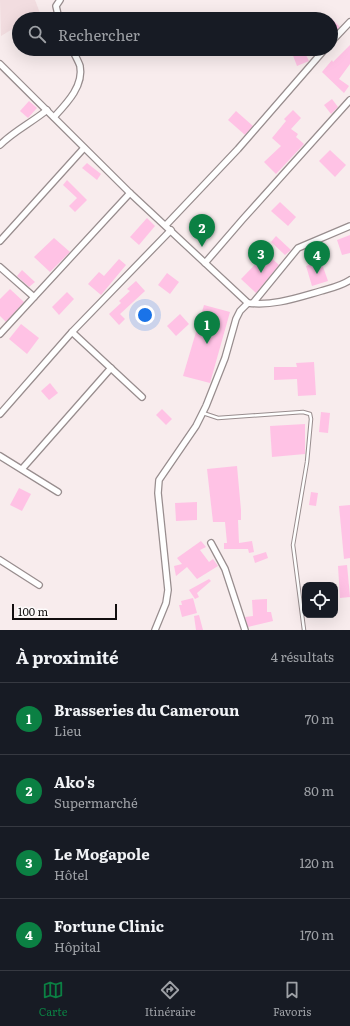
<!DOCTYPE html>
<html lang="fr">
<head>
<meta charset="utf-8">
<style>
	body { margin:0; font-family:Literata,serif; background:#20242c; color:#f1f3f6 }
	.controls { position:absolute; right:12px; bottom:12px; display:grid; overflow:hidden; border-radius:8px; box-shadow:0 4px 16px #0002 }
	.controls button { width:36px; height:36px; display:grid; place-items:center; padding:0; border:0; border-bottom:1px solid #363941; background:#171b24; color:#f1f3f6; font:20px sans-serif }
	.scale { position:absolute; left:12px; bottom:10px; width:105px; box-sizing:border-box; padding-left:4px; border:2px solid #120e0f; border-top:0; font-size:11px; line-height:14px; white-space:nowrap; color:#120e0f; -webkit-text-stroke:3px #fefcfc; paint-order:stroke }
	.you { position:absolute; left:145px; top:315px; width:14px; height:14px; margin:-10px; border:3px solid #fff; border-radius:50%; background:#1a73e8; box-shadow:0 0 0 6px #1a73e833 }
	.badge { display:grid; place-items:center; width:26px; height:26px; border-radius:50%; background:#0b8043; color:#fff; font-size:13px; font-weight:700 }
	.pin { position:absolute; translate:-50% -33px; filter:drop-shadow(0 1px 2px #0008) }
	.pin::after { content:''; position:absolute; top:21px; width:14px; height:12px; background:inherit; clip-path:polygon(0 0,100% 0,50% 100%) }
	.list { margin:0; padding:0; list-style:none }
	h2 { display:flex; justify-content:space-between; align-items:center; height:52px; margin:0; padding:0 16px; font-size:17px }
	h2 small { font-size:13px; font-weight:400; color:#9ea1a6 }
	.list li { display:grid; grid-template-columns:26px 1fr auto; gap:12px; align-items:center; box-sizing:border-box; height:72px; padding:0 16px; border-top:1px solid #363941 }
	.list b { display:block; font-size:15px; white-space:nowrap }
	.list p { margin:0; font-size:13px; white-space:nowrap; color:#9ea1a6 }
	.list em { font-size:13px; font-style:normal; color:#9ea1a6 }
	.icon { flex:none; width:22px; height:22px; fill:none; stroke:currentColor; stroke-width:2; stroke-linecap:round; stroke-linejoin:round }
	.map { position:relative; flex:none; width:350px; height:630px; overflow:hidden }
	.search { position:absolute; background:#171b24; box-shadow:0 4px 16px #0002; left:12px; right:12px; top:12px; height:44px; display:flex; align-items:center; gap:10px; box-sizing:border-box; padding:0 14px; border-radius:22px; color:#9ea1a6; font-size:15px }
	.sheet { height:340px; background:#171b24 }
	nav { display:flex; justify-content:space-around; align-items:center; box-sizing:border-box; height:56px; border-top:1px solid #363941; background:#171b24; font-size:11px; color:#9ea1a6 }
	nav a { display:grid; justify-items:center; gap:2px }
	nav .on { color:#0b8043 }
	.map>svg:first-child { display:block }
	.built { fill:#f2dde0 }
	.building { fill:#ffc2e5 }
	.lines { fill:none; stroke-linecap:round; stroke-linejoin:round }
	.lane-casing { stroke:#988d8e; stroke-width:4.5 }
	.street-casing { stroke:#988d8e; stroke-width:8 }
	.lane { stroke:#fff; stroke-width:2.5 }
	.street { stroke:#fff; stroke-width:5.5 }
</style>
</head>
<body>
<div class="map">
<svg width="350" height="630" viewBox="0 0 350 630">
	<rect width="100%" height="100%" fill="#f8eced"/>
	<path class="built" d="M0,0H35L40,13L30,19H19V25L1,36Z"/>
	<g class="building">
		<path d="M331,18L340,27L334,33L331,30Z"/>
		<path d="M350,45V64L339,79L349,86L344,93L322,72L332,60L333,62Z"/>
		<path d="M301,49H303L309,61L297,66L292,53Z"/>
		<path d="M332,99L338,107L331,114L324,105Z"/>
		<path d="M29,101L37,108L28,118L20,111Z"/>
		<path d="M293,110L301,118L291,129L298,134L296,137L304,144L276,174L264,162L281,146L272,138L286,121L284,119Z"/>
		<path d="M236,111L253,126L245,135L228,120Z"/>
		<path d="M330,150L346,165L335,177L319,161Z"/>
		<path d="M87,163L101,174L97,180L82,168Z"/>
		<path d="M67,180L87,200L75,212L69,206L77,198L63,185Z"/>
		<path d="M280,202L296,217L288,226L271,211Z"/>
		<path d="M147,218L155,226L139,245L130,237Z"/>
		<path d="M350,235V253L342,255L337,240Z"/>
		<path d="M276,236L291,250L285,255L271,242Z"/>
		<path d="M54,238L70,252L50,272L34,257Z"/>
		<path d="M266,253L279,265L256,293L241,279Z"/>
		<path d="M119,259L126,265L101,295L88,284L99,272L104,276Z"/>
		<path d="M321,261L328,281L312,286L306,266Z"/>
		<path d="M22,270L35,282L29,287L17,276Z"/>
		<path d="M167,273L179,282L170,294L158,285Z"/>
		<path d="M136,281L145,291L120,314L125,319L119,325L109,314L121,303L119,301L130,291L127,289Z"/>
		<path d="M10,289L24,302L6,322L0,316V299Z"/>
		<path d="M67,292L74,299L59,315L52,307Z"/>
		<path d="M204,305L230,312L210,383L183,376Z"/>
		<path d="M180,314L189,324L176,336L167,326Z"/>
		<path d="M21,324L39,338L27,354L9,339Z"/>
		<path d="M314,362L316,395L298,396L297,379L274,380V367H297L296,363Z"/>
		<path d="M50,383L58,393L49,400L41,391Z"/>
		<path d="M162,409L172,419L166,425L156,415Z"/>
		<path d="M321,412L330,413L328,433L319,432Z"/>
		<path d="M305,424V454L272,457L270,426Z"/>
		<path d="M237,466L241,510V520H238L239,543L252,541L254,552L249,553L248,549H224V543H227L225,522H213L207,469Z"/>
		<path d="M19,488L31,494L22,511L10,505Z"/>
		<path d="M311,492L318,493L316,506L309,505Z"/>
		<path d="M197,502V520L176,521L175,503Z"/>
		<path d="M350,505V558L344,559L339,506Z"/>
		<path d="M201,541L206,547L200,550L209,562L213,559L218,566L197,579L187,567L176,576L174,566L182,564L177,558Z"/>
		<path d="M266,552L268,558L255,563L253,556Z"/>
		<path d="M347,565L350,597L340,598L338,566Z"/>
		<path d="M209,579L211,581L197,593L199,597L195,599L189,590Z"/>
		<path d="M193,598L197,613L182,617L179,605H182L181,601Z"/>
		<path d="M267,599V612H271L273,621L248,627L245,617L253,616L252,600Z"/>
		<path d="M199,615L203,630H196L194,616Z"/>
	</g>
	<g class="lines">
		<g class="lane-casing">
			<path id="lane" d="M203,413L218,418L303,412L310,414L311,419L307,462L293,545L304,630"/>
		</g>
		<g class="street-casing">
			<g id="street">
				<path d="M59,19L56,6L60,0"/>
				<path d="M331,42L350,22"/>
				<path d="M0,64L130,193L248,303C274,306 296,298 321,291C331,288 341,286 350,280"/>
				<path d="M54,117C66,104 84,86 80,66C78,60 74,54 72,49"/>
				<path d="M0,145C14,131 31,123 47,110"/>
				<path d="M166,225L238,149L325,49"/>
				<path d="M0,241L84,148"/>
				<path d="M205,263L243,219L350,100"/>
				<path d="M0,267L34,297"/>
				<path d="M253,303L298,248L350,226"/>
				<path d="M72,332L142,397"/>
				<path d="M0,334L130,193"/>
				<path d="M0,414L72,332L171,230"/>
				<path d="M0,456L58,492"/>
				<path d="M22,469L111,368"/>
				<path d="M211,543L225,569L245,630"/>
				<path d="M0,560L39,585"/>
				<path d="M155,630L166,603L168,590L158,493L159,480L196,426L206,406L225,358L236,319L240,311L248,303"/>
			</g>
		</g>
		<use href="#lane" class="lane"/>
		<use href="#street" class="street"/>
	</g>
</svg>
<div class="controls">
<button><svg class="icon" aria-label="locate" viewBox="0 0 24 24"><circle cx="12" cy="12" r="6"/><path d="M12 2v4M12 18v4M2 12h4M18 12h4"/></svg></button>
</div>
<div class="scale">100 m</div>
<div class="you"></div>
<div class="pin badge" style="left:207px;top:344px">1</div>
<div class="pin badge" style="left:202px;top:247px">2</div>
<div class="pin badge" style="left:261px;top:273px">3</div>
<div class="pin badge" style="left:317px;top:274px">4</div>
<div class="search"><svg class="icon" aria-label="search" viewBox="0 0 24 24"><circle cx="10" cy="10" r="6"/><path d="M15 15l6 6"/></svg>Rechercher</div>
</div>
<section class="sheet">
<h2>À proximité<small>4 résultats</small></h2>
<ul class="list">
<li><span class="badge">1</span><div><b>Brasseries du Cameroun</b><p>Lieu</p></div><em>70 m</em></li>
<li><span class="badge">2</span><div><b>Ako's</b><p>Supermarché</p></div><em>80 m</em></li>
<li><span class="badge">3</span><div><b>Le Mogapole</b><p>Hôtel</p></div><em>120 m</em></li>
<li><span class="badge">4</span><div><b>Fortune Clinic</b><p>Hôpital</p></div><em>170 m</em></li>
</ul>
</section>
<nav>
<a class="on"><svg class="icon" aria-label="map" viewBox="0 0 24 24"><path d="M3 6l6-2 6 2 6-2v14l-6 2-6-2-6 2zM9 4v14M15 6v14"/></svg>Carte</a>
<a><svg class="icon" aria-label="directions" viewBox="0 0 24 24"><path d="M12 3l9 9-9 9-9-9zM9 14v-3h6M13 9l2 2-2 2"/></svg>Itinéraire</a>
<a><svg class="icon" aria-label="saved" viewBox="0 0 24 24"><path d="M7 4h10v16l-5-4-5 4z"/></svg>Favoris</a>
</nav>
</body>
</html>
